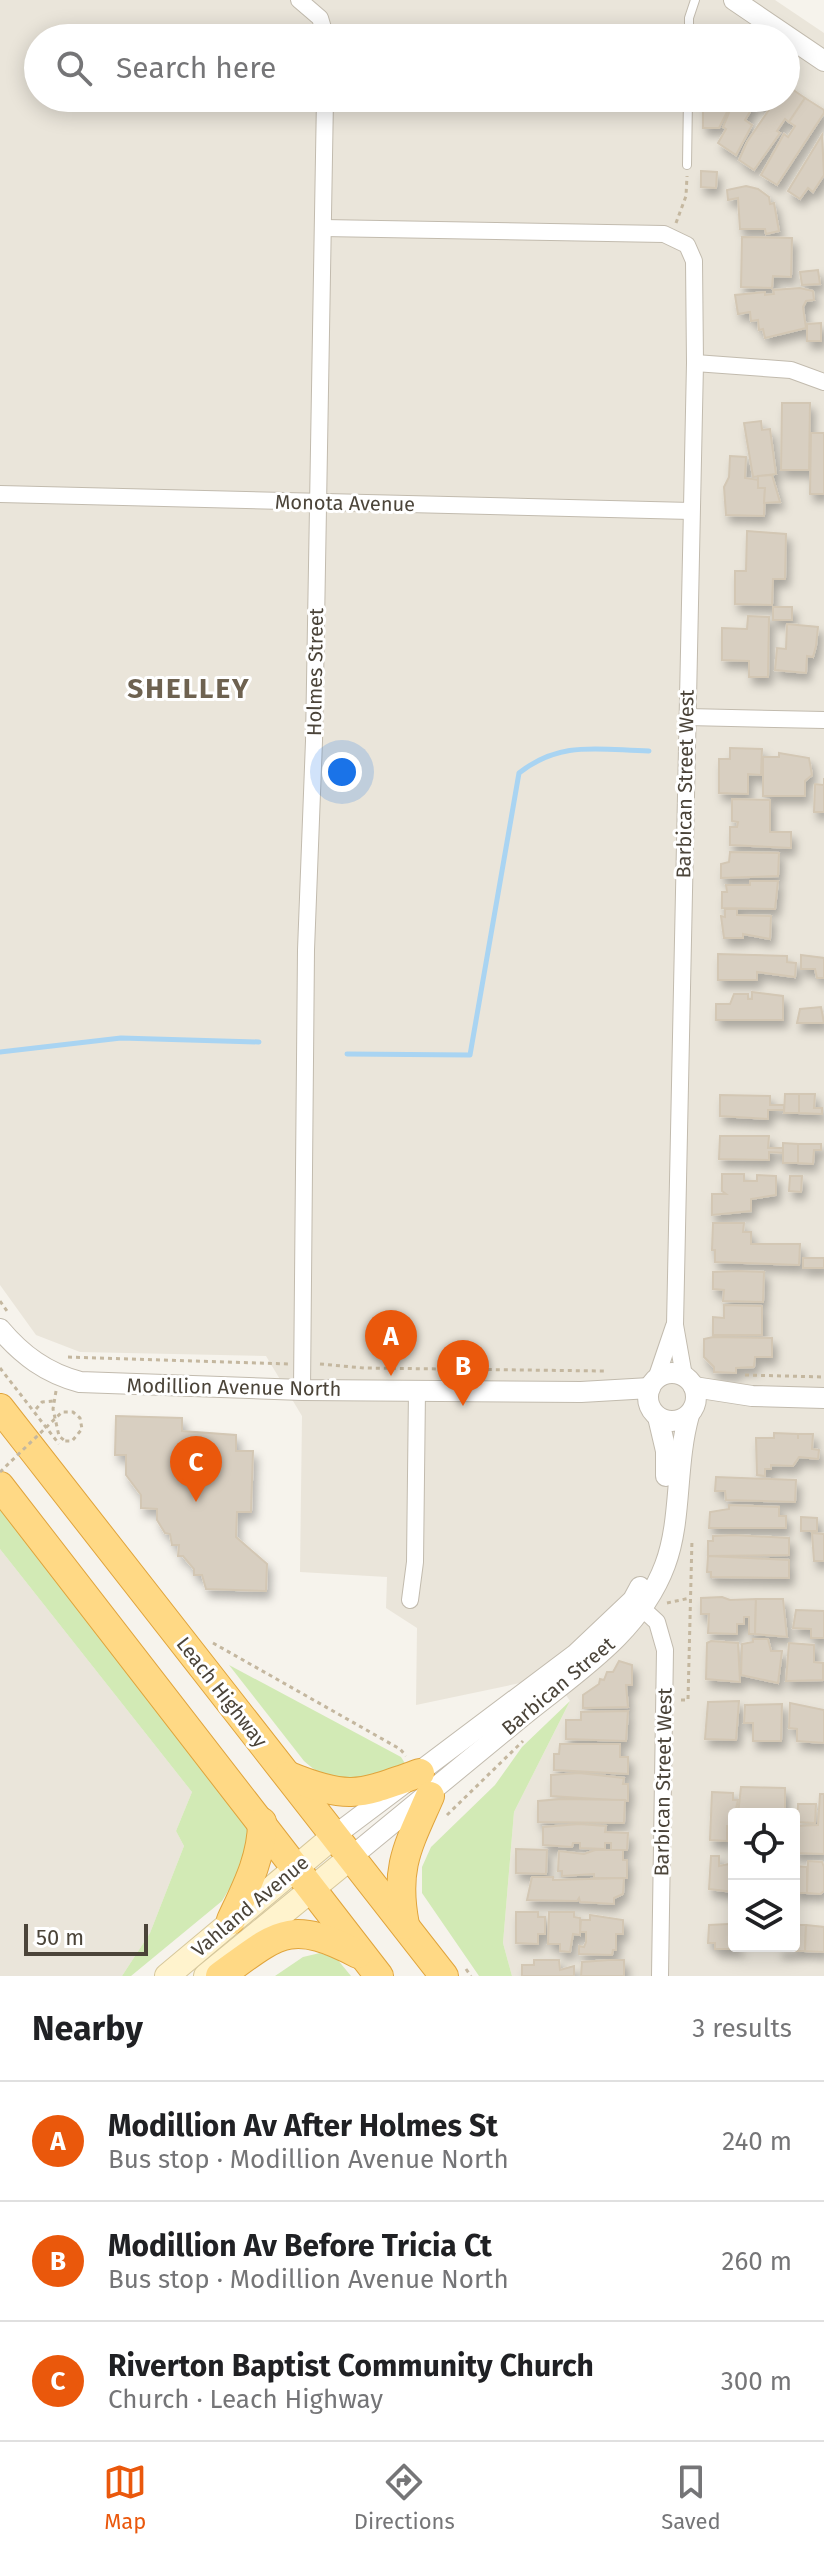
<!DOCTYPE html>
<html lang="en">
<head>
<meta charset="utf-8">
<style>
	body { margin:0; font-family:"Fira Sans",sans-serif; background:#f2f2f2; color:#202124 }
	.controls { position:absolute; right:24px; bottom:24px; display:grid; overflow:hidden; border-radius:8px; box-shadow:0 4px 20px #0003 }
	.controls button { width:72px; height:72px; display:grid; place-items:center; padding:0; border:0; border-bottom:2px solid #e0e0e0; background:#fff; color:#202124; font:40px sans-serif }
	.scale { position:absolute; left:24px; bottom:20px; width:124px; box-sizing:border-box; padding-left:8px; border:4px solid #4b4439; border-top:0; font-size:22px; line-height:28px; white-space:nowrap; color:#4b4439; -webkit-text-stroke:6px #fff; paint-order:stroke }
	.you { position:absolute; left:342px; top:772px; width:28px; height:28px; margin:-20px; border:6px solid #fff; border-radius:50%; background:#1a73e8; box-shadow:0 0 0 12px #1a73e833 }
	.badge { display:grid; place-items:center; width:52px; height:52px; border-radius:50%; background:#ea580c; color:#fff; font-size:26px; font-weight:700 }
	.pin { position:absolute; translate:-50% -66px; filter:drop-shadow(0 2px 4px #0008) }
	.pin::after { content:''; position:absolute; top:42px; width:28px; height:24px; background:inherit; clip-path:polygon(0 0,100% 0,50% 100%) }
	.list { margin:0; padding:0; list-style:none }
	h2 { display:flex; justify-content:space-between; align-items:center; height:104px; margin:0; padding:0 32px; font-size:34px }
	h2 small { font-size:26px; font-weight:400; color:#757577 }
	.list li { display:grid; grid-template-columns:52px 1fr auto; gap:24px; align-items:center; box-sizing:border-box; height:120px; padding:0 32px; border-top:2px solid #e0e0e0 }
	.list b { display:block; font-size:30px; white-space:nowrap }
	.list p { margin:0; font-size:26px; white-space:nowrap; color:#757577 }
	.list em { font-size:26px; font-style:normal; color:#757577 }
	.icon { flex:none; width:44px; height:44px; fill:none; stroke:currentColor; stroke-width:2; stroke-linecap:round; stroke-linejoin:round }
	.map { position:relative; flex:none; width:824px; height:1976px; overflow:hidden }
	.search { position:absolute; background:#fff; box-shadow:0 4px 20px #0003; left:24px; right:24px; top:24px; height:88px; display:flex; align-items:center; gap:20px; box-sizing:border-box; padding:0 28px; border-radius:44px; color:#757577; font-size:30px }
	.sheet { height:464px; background:#fff }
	nav { display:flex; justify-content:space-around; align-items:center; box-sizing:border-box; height:112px; border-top:2px solid #e0e0e0; background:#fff; font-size:22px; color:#757577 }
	nav a { display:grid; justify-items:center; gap:4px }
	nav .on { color:#ea580c }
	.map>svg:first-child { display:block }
	.residential { fill:#eae5da; fill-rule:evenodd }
	.green { fill:#d2eab5 }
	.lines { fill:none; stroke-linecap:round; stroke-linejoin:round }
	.stream { stroke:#a9d4f2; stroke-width:5 }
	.building { fill:#d8cfc1; stroke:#d3c7b4; stroke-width:2; filter:url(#shadow) }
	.service-casing { stroke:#c2bbae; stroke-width:10 }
	.minor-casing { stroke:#c2bbae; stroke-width:18 }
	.tertiary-casing { stroke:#c2bbae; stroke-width:22 }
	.secondary-casing { stroke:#d6c79b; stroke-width:26 }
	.trunk-casing { stroke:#e0a43c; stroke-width:30 }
	.path { stroke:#c4b79f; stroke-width:3; stroke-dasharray:4 4; stroke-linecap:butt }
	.service { stroke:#fff; stroke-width:8 }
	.minor { stroke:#fff; stroke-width:16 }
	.tertiary { stroke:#fff; stroke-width:20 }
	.secondary { stroke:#fff3cd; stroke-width:24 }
	.trunk { stroke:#ffd985; stroke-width:28 }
	.path-bridge { stroke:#c4b79f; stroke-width:3; stroke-dasharray:4 4; stroke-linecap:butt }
	.labels { text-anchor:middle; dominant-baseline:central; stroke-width:6; stroke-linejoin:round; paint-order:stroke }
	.street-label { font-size:20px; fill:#4b4439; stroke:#fff }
	.district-label { font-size:28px; font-weight:bold; letter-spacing:2px; fill:#6e6250; stroke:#fff }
</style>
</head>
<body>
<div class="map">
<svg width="824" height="1976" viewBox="0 0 824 1976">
	<defs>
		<filter id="shadow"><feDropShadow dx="4" dy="7" stdDeviation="4" flood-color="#0004"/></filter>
	</defs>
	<rect width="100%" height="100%" fill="#f6f3ec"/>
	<g class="residential">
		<path d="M0,0H775L824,33V1976H512L503,1943L514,1812L570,1701L547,1666L525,1682L416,1705L417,1628L386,1608L387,1577L300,1572L302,1416L266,1356L80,1352L36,1335L0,1285ZM38,38H786V98H38ZM734,1814H794V1946H734Z"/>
		<path d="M0,1549L192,1792L176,1831L184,1846L150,1933L122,1976H0Z"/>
	</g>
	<g class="green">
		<path d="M0,1502L252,1826L241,1869L222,1901L131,1976H122L150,1933L184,1846L176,1831L192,1792L0,1549Z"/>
		<path d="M229,1665L401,1757L406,1765C367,1784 339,1793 304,1761Z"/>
		<path d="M570,1701L514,1812L503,1943L512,1976H479L422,1893V1867L431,1847L495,1785L522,1747Z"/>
		<path d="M320,1953L337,1959L351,1976H275L303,1957Z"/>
	</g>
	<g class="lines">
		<g class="stream">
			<path d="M0,1052L121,1038L259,1042"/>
			<path d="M347,1054L470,1055L519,773C561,740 599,750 649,751"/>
		</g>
	</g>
	<g class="building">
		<path d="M786,85L805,98L789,122L785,119L777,131L780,133L754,170L739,160L747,142L777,98H786Z"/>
		<path d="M703,98H730L726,100L728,110L719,128H703Z"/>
		<path d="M772,98L766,107L756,102L745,120L752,125L736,155L718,143L726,129L723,127L735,98Z"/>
		<path d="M805,98L824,110V113L777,185L761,175L784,134L788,137L795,126L789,122Z"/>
		<path d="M822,135L824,175L813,192L808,188L800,199L788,191Z"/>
		<path d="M701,171L717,172L716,188L701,187Z"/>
		<path d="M746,186L758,189L769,197L770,204L774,203L779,231L766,234L765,229H740L738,198L728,200L727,190Z"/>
		<path d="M742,237L792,238L791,277L773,276L772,288L741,287Z"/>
		<path d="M818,270L820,284L802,285L800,272Z"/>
		<path d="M800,288L813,291L814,300L806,301L803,307L806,328L765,338L763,329L759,330L758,320L751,321L750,312L738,314L735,295L765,292V295L774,294L773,290Z"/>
		<path d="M821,323V341H807V324Z"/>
		<path d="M782,403H810L809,470H781Z"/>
		<path d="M761,421L762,430L770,429L776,474L753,477L744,423Z"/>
		<path d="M811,433H824V494H810Z"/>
		<path d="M730,456L746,457L745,478L759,480L758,488H765L764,516L726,515L724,487L729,477Z"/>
		<path d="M772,475L780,502L764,503L765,488H758V476Z"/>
		<path d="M747,531L786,534L785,579H773L772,605L735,604V571H746Z"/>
		<rect x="773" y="607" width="19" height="13"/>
		<path d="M748,616L769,617L768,677H749V661L722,660V628L747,629Z"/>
		<path d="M787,624L818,627L816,646L813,657L807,656L806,673L775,670L777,648L786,649Z"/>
		<path d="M730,748L762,749L761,775L748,774V794L719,793V759H730Z"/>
		<path d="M779,753L809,758L812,775L805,781V796H763V757H779Z"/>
		<path d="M824,778V812H814L815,784L824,785Z"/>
		<path d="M732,799L770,800V832H791V848L730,845V827H737L738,822L732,821Z"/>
		<path d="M730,852L779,853L778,876L721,878V864L729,862Z"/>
		<path d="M750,881H778L775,909L722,908V892H727L726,885H750Z"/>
		<path d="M725,909H737V915L771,916L770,939L743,934V938H724L721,916L725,917Z"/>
		<path d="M718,954L787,956V962L796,963L795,977L757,972V980H718Z"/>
		<path d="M801,955L824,958V978H817L815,969H801Z"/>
		<path d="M752,992L783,996V1020H716V1004H730L734,994H748V999H752Z"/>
		<path d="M821,1007L824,1023H797L800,1009Z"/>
		<path d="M785,1094H799V1113H784Z"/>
		<path d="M799,1094H815L814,1108H822V1114L799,1113Z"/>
		<path d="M720,1095L770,1096V1105H784V1110H768V1119L720,1116Z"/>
		<path d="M720,1136H769L768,1148H783V1153L769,1152V1160L719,1159Z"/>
		<path d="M783,1143L798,1144V1163H783Z"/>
		<path d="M798,1144H821V1150H814L813,1164L798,1163Z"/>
		<path d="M722,1174H744V1181H757V1175L776,1176V1195L751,1199V1211L712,1215V1194H726L722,1191Z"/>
		<path d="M790,1176H802L801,1192L789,1191Z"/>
		<path d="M713,1223H744L743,1232H751V1244H800L799,1265L715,1262V1250H712Z"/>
		<rect x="803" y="1258" width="21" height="10"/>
		<path d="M738,1271L764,1272L763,1302L723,1301L724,1290L713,1289V1272Z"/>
		<path d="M724,1305L762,1306V1335H713V1317L724,1318Z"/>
		<path d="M713,1337L772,1338V1357H755L754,1367L736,1368V1373L714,1372V1367L704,1357V1339Z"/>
		<path d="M116,1416L182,1418V1431L236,1435V1451H253L251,1512H237L236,1537L267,1564L266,1591L206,1589L202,1575H194V1569L183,1556H178L179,1545H172L170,1534L165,1533L157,1520V1509L141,1508V1495L126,1475V1455H115Z"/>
		<path d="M774,1433L798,1434V1439V1434H813L812,1449L819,1450L818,1459L799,1457L793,1466L771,1465V1469H765V1476L757,1475L756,1438H774Z"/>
		<path d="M716,1477L796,1480L795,1502L726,1500L725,1491H715Z"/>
		<path d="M729,1505L779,1507V1516H786V1528H709L710,1512L729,1509Z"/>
		<path d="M801,1517L817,1518V1531H801Z"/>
		<path d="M812,1533L824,1534V1561H814Z"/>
		<path d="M734,1535L789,1538V1555L708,1556V1541H713V1536Z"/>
		<path d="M708,1556L789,1560V1578L711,1577V1572H707Z"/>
		<path d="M722,1597L730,1600L756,1599L755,1634H749V1617H744V1624H737V1634L708,1633L709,1614H701V1598Z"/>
		<path d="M756,1599H783L787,1637L755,1634Z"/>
		<path d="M796,1610L824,1611V1638H811V1629L793,1628Z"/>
		<path d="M753,1639H768L771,1651H782L778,1683L741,1675L742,1644L753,1642Z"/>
		<path d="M711,1641L738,1643L740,1682L706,1679L707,1643Z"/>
		<path d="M789,1643L814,1645V1662L823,1663V1680L786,1681Z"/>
		<path d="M619,1661L632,1665V1685H626L628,1707L583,1708V1695L599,1684L600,1679L604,1680L607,1672H613Z"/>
		<path d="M739,1701L736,1740L705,1739L708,1702Z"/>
		<path d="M790,1703L824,1710V1743L797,1741V1729L789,1728Z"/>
		<path d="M782,1704L781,1741H753V1723H744L745,1705Z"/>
		<path d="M628,1711L626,1741L566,1739V1720H581V1712Z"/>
		<path d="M560,1744H620V1757H628V1774L554,1770V1754H559Z"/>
		<path d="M579,1773L624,1778L623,1784H628V1801L551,1796V1775Z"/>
		<path d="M741,1787L785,1788V1809H781L785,1814H738Z"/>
		<path d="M712,1792L733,1793V1800H738L732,1826H727V1841L710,1840Z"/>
		<path d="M820,1794H824V1854L794,1853V1826L818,1825Z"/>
		<path d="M561,1799L625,1800L624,1823L538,1822V1801Z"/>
		<path d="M798,1804H816L815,1823L797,1822Z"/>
		<path d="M579,1824L606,1826L605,1832L628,1833L627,1850H611V1843H605V1849L580,1848V1843H573L572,1847L543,1845V1827Z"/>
		<path d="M516,1849L547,1850L546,1874L516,1873Z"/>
		<path d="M595,1850H623V1860H627V1878H594V1874L562,1876V1871H558L559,1851L584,1854Z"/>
		<path d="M711,1856H719V1866L734,1863V1892L709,1889Z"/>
		<path d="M808,1861L822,1862L824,1867V1891L820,1894L807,1893Z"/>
		<path d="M794,1866L807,1867V1893H794Z"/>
		<path d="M532,1877H553V1880L624,1878L623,1894L614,1898V1904L580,1902L579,1898L577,1901L527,1900Z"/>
		<path d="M516,1912H538V1917H545V1934H538V1944L516,1943Z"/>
		<path d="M549,1912H574V1917L580,1918V1935L573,1934L570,1952L560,1951V1944H548Z"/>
		<path d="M590,1915L623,1920V1934H616V1950H613L612,1955L579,1954V1946L584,1947L586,1942V1932H580L581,1920H590Z"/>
		<path d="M729,1924H734V1946H740V1949H715V1943H708L709,1925Z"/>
		<path d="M794,1925H806L805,1951H779L780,1946H794Z"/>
		<path d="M806,1925L824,1927V1952L805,1951Z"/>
		<path d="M534,1960H559L560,1970L574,1966V1976H522V1965H534Z"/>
		<path d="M609,1960H624V1976H581L582,1962Z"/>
	</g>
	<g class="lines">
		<g class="service-casing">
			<g id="service">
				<path d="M689,38V18L695,0"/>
				<path d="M687,165L688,98"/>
			</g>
		</g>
		<g class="minor-casing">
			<g id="minor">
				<path d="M299,0L320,18L326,38"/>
				<path d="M323,228L664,234L687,245L694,261L695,363L675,1325L684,1376"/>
				<path d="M695,363L791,370L824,382"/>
				<path d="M0,494L691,511"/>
				<path d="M687,717L824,720"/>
				<path d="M656,1379L674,1326"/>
				<path d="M302,1390L306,950L314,741L325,98"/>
				<path d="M410,1600L415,1562L417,1390"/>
				<path d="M634,1601L657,1622L665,1650L660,1976"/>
			</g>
		</g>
		<g class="tertiary-casing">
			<g id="tertiary">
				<path d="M734,0L824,61"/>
				<path d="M0,1329C22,1355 46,1373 80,1382L302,1390L581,1392L650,1388"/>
				<circle cx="672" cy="1397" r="24"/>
				<path d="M694,1387L752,1396L824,1398"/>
				<path d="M658,1417L666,1451V1476"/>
				<path d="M334,1836L576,1654L633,1600L640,1587"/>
				<path d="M350,1858C408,1810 466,1762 525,1714C578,1671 640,1632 665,1565C682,1520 675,1465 689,1415"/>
			</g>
		</g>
		<g class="secondary-casing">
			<g id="secondary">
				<path d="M167,1976L334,1836"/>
				<path d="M206,1976L350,1858"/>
			</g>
		</g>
		<g class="trunk-casing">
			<g id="trunk">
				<path d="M0,1408L444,1976"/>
				<path d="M0,1486L379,1976"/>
				<path d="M289,1776C350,1801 360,1794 420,1773"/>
				<path d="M231,1920C246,1888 262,1858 262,1822"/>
				<path d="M405,1925C394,1868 408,1846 430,1796"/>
				<path d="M220,1976C278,1934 289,1918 358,1954"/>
			</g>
		</g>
		<g class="path">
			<path d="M676,223L686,196L687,176"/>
			<path d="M0,1301L7,1311"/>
			<path d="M68,1357L288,1364"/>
			<path d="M320,1364L364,1368L604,1371"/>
			<path d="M0,1368L59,1444"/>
			<path d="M745,1375L824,1377"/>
			<path d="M56,1391L53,1409L59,1436L65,1441"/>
			<path d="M36,1409L42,1402L53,1401"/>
			<path d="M667,1603L690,1598"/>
			<path d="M213,1643L400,1749L406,1756"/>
			<path d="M681,1700H688L692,1539"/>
			<path d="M447,1815L523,1741"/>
			<path d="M466,1969L471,1976"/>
		</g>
		<use href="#service" class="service"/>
		<use href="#minor" class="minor"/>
		<use href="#tertiary" class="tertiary"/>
		<use href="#secondary" class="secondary"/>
		<use href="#trunk" class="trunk"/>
		<path class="path-bridge" d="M0,1472L62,1412H73L80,1418L82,1429L72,1441H65"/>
	</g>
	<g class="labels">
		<g class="street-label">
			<text transform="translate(345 503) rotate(1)">Monota Avenue</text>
			<text transform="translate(315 672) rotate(-89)">Holmes Street</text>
			<text transform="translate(685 784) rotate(-89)">Barbican Street West</text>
			<text transform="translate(234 1387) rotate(1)">Modillion Avenue North</text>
			<text transform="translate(558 1686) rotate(-40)">Barbican Street</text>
			<text transform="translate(222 1692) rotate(52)">Leach Highway</text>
			<text transform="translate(663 1782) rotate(-89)">Barbican Street West</text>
			<text transform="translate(250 1906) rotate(-40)">Vahland Avenue</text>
		</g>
		<g class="district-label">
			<text x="189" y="688">SHELLEY</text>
		</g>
	</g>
</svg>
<div class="controls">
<button><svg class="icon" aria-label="locate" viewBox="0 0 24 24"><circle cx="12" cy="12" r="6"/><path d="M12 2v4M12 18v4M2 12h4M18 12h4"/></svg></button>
<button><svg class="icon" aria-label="layers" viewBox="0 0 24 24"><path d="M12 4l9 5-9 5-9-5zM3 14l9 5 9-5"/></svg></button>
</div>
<div class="scale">50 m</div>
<div class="you"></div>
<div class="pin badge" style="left:391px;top:1376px">A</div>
<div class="pin badge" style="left:463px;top:1406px">B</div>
<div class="pin badge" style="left:196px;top:1502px">C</div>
<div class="search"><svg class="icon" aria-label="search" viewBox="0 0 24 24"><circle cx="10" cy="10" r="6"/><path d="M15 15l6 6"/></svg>Search here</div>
</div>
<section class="sheet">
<h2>Nearby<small>3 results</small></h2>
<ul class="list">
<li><span class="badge">A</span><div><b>Modillion Av After Holmes St</b><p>Bus stop · Modillion Avenue North</p></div><em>240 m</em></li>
<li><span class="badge">B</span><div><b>Modillion Av Before Tricia Ct</b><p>Bus stop · Modillion Avenue North</p></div><em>260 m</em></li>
<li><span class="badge">C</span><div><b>Riverton Baptist Community Church</b><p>Church · Leach Highway</p></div><em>300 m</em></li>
</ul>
</section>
<nav>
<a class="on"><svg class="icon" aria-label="map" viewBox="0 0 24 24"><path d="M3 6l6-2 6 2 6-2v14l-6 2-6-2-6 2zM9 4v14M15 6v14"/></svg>Map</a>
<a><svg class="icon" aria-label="directions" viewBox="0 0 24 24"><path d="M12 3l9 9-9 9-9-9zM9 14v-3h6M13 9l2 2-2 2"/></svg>Directions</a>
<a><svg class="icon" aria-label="saved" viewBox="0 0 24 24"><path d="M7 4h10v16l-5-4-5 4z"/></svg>Saved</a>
</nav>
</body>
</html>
